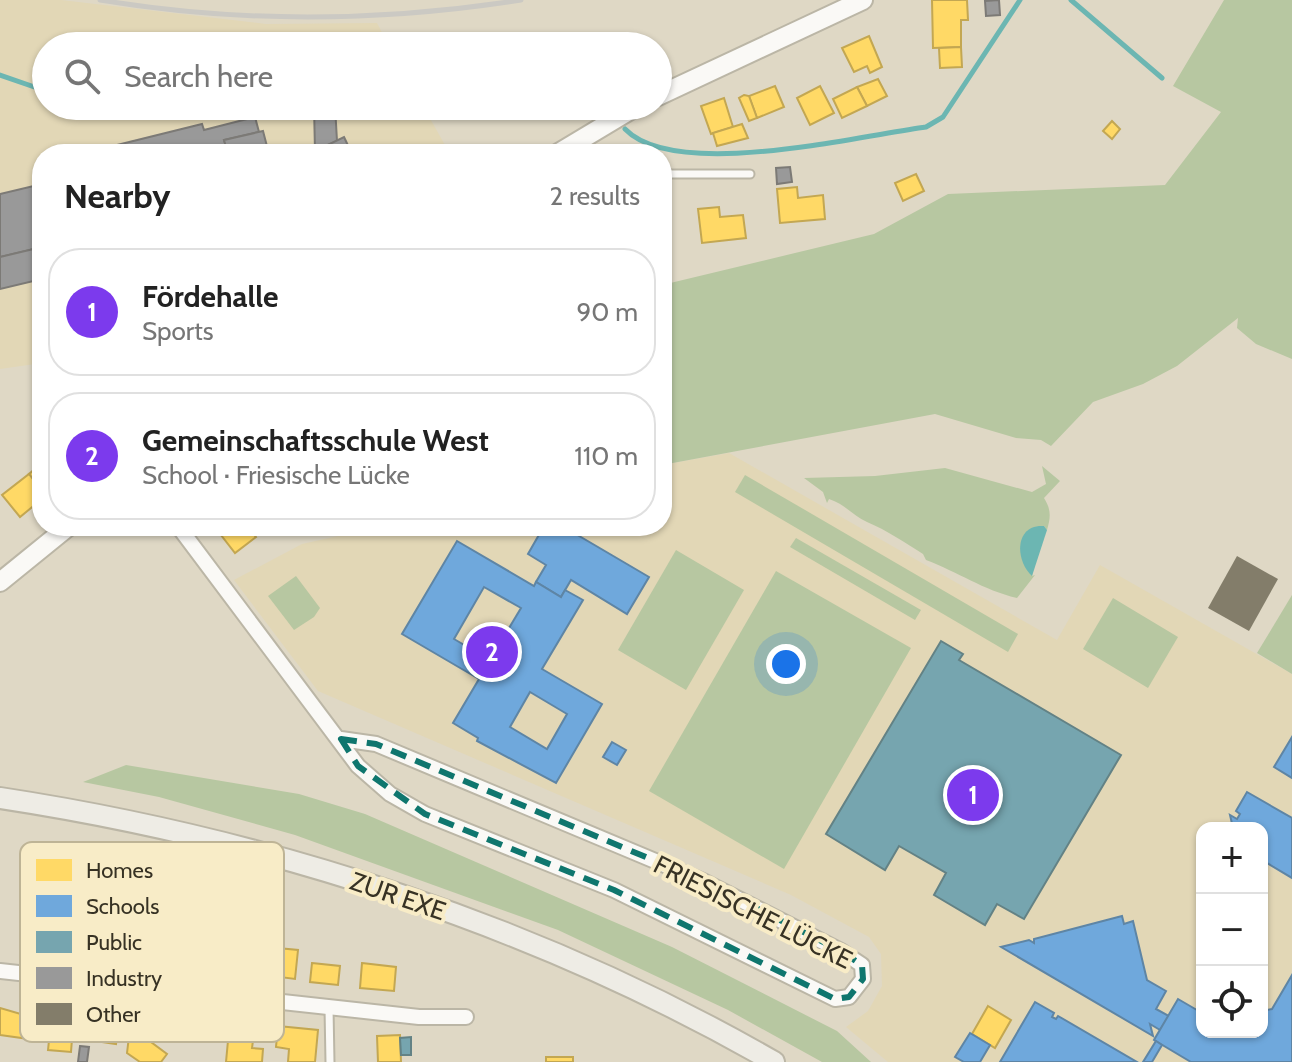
<!DOCTYPE html>
<html lang="en">
<head>
<meta charset="utf-8">
<style>
	body { margin:0; font-family:Cabin,sans-serif; background:#f2f2f2; color:#222 }
	.controls { position:absolute; right:24px; bottom:24px; display:grid; overflow:hidden; border-radius:16px; box-shadow:0 2px 6px #0004 }
	.controls button { width:72px; height:72px; display:grid; place-items:center; padding:0; border:0; border-bottom:2px solid #e0e0e0; background:#fff; color:#222; font:40px sans-serif }
	.you { position:absolute; left:786px; top:664px; width:28px; height:28px; margin:-20px; border:6px solid #fff; border-radius:50%; background:#1a73e8; box-shadow:0 0 0 12px #1a73e833 }
	.badge { display:grid; place-items:center; width:52px; height:52px; border-radius:50%; background:#7c3aed; color:#fff; font-size:26px; font-weight:700 }
	.pin { position:absolute; translate:-50% -50%; border:4px solid #fff; box-shadow:0 2px 8px #0006 }
	.list { margin:0; padding:0; list-style:none }
	h2 { display:flex; justify-content:space-between; align-items:center; height:104px; margin:0; padding:0 32px; font-size:34px }
	h2 small { font-size:26px; font-weight:400; color:#767676 }
	.list li { display:grid; grid-template-columns:52px 1fr auto; gap:24px; align-items:center; box-sizing:border-box; height:128px; margin:0 16px 16px; padding:0 16px; border:2px solid #e0e0e0; border-radius:32px }
	.list b { display:block; font-size:30px; white-space:nowrap }
	.list p { margin:0; font-size:26px; white-space:nowrap; color:#767676 }
	.list em { font-size:26px; font-style:normal; color:#767676 }
	.icon { flex:none; width:44px; height:44px; fill:none; stroke:currentColor; stroke-width:2; stroke-linecap:round; stroke-linejoin:round }
	.map { position:relative; flex:none; width:1292px; height:1062px; overflow:hidden }
	.search { position:absolute; background:#fff; box-shadow:0 2px 6px #0004; left:32px; top:32px; width:640px; height:88px; display:flex; align-items:center; gap:20px; box-sizing:border-box; padding:0 28px; border-radius:44px; color:#767676; font-size:30px }
	.panel { position:absolute; background:#fff; box-shadow:0 2px 6px #0004; left:32px; top:144px; width:640px; height:392px; border-radius:32px }
	.map>svg:first-child { display:block }
	.built { fill:#e2d7b6; fill-rule:evenodd }
	.green { fill:#b7c7a1 }
	.water { fill:#6cb6b2 }
	.homes { fill:#ffd966; stroke:#c3a752; stroke-width:2 }
	.schools { fill:#6fa8dc; stroke:#5e85a5; stroke-width:2; fill-rule:evenodd }
	.public { fill:#76a5af; stroke:#638285; stroke-width:2 }
	.industry { fill:#999; stroke:#7c7a76; stroke-width:2 }
	.lines { fill:none; stroke-linecap:round; stroke-linejoin:round }
	.stream { stroke:#6cb6b2; stroke-width:5 }
	.building { fill:#837d6a }
	.service-casing { stroke:#bbb6a6; stroke-width:11 }
	.minor-casing { stroke:#bbb6a6; stroke-width:18 }
	.tertiary-casing { stroke:#bbb6a6; stroke-width:22 }
	.secondary-casing { stroke:#bbb6a6; stroke-width:24 }
	.service { stroke:#faf9f6; stroke-width:7 }
	.minor { stroke:#faf9f6; stroke-width:14 }
	.tertiary { stroke:#faf9f6; stroke-width:18 }
	.secondary { stroke:#eeece5; stroke-width:20 }
	.rail { stroke:#cbc9c3; stroke-width:5 }
	.marked { fill:none; stroke:#0f766e; stroke-width:6; stroke-dasharray:16 10; stroke-linejoin:round }
	.labels { text-anchor:middle; dominant-baseline:central; stroke-width:8; stroke-linejoin:round; paint-order:stroke }
	.street-label { font-size:26px; fill:#373224; stroke:#f8ecc7 }
	.key { fill:#f8ecc7; stroke:#beb496; stroke-width:2 }
	.key-label { font-size:22px; fill:#373224 }
</style>
</head>
<body>
<div class="map">
<svg width="1292" height="1062" viewBox="0 0 1292 1062">
	<rect width="100%" height="100%" fill="#dfd8c5"/>
	<g class="built">
		<path d="M0,0H61L266,24L377,23L389,46H46V106H423L450,154H42V363L0,369Z"/>
		<path d="M729,453L1057,640L1100,565L1292,674V1062H888L846,1027L868,1011L882,986L881,954L869,937L791,895L318,691L234,580L302,544L383,526H662V465ZM1202,828H1262V1032H1202Z"/>
	</g>
	<g class="green">
		<path d="M1224,0H1292V359L1256,344L1237,328L1238,318L1177,366L1143,384L1093,402L1051,446L1041,440L1016,438L935,414L662,465V285L874,234L948,194L1165,185L1221,112L1173,86Z"/>
		<path d="M1042,466L1060,481L1044,498C1051,509 1051,517 1047,530L1044,526L1032,576L1035,575L1017,598C983,590 958,572 926,560L923,554C904,542 888,531 867,522C853,516 845,504 829,499L827,503L823,492L804,478L875,476L945,468L1032,492L1046,484Z"/>
		<path d="M745,475L1018,634L1008,652L735,492Z"/>
		<path d="M796,538L921,610L915,620L790,547Z"/>
		<path d="M676,550L744,590L686,690L618,650Z"/>
		<path d="M776,571L911,648L784,869L649,791Z"/>
		<path d="M296,576L320,608L314,617L294,630L268,596Z"/>
		<path d="M1292,595V674L1257,653Z"/>
		<path d="M1113,598L1178,637L1148,688L1083,649Z"/>
		<path d="M126,765L299,794L365,814L672,947L837,1031L871,1062H822L728,1010L558,930L295,835L159,797L83,782Z"/>
	</g>
	<path class="water" d="M1044,526L1047,530L1032,576C1015,561 1014,524 1044,526Z"/>
	<g class="homes">
		<path d="M932,0H967L968,20H961V47L933,48Z"/>
		<path d="M869,36L882,67L870,73L867,66L854,72L842,48Z"/>
		<path d="M961,47L962,67L940,68L939,48Z"/>
		<path d="M878,79L887,96L867,106L857,87Z"/>
		<path d="M775,86L784,107L757,118L749,96Z"/>
		<path d="M820,86L834,113L810,125L797,98Z"/>
		<path d="M857,87L867,106L842,118L833,99Z"/>
		<path d="M744,95L749,96L757,118L749,121L739,98Z"/>
		<path d="M724,98L733,127L711,134L701,106Z"/>
		<path d="M1112,121L1120,129L1112,139L1103,131Z"/>
		<path d="M742,124L748,138L717,146L713,133Z"/>
		<path d="M916,174L924,191L903,201L895,183Z"/>
		<path d="M797,187L798,198L823,195L825,219L780,223L777,189Z"/>
		<path d="M719,207L720,217L743,215L746,238L702,243L698,209Z"/>
		<path d="M42,463V491L29,474Z"/>
		<path d="M29,474L42,491V499L20,517L2,495Z"/>
		<path d="M214,526H247L256,537L235,553Z"/>
		<path d="M267,947L298,950L295,979L264,975Z"/>
		<path d="M312,963L340,966L338,985L310,982Z"/>
		<path d="M362,963L396,967L394,991L360,988Z"/>
		<path d="M988,1006L1011,1020L995,1048L972,1034Z"/>
		<path d="M0,1008L31,1017L29,1039L0,1035Z"/>
		<path d="M52,1012L74,1014L71,1052L48,1050Z"/>
		<path d="M91,1018L119,1021L116,1044L88,1040Z"/>
		<path d="M131,1020L153,1021L151,1042L167,1054L161,1062H140L127,1053Z"/>
		<path d="M278,1026L318,1030L315,1062H288L289,1049L276,1047Z"/>
		<path d="M229,1030L254,1033L252,1048L263,1049L262,1062H226Z"/>
		<path d="M400,1035L401,1062H378L377,1036Z"/>
		<rect x="546" y="1057" width="27" height="5"/>
	</g>
	<g class="schools">
		<path d="M544,526H562L649,577L627,614L571,580L561,597L536,582L546,565L528,554Z"/>
		<path d="M457,541L534,586L536,582L561,597L565,590L583,600L542,669L602,704L556,783L477,741L478,738L453,723L479,679L402,634ZM484,587L521,608L490,660L454,639ZM530,692L567,714L547,749L510,727Z"/>
		<path d="M1292,737V778L1274,767Z"/>
		<path d="M612,742L626,750L617,765L603,757Z"/>
		<path d="M1247,792L1292,818V878L1262,860V828H1233L1230,815L1237,819L1240,814L1236,811Z"/>
		<path d="M1122,916L1124,924L1133,921L1147,980L1166,991L1156,1009L1169,1016L1160,1030L1150,1024L1153,1036L1001,947L1029,940L1034,943V939Z"/>
		<path d="M1292,975V1062H1191L1154,1040L1178,999L1202,1013V1032H1262V1011L1272,1009Z"/>
		<path d="M1035,1002L1054,1013L1052,1017L1056,1019L1058,1016L1137,1062H1000Z"/>
		<path d="M970,1033L990,1045L980,1062H964L955,1057Z"/>
		<path d="M1156,1041L1162,1045L1152,1062H1143Z"/>
	</g>
	<g class="public">
		<path d="M941,641L963,654L959,660L1121,755L1024,919L997,904L985,925L934,895L946,873L899,846L885,870L826,834Z"/>
		<path d="M411,1037V1055H401L400,1038Z"/>
	</g>
	<g class="industry">
		<path d="M999,0L1000,15L986,16L985,1Z"/>
		<path d="M314,106H335L337,141L315,151Z"/>
		<path d="M255,117L259,132L224,140L228,154H111L109,147L202,124L204,130Z"/>
		<path d="M263,131L269,154H228L224,140Z"/>
		<path d="M344,137L352,154H311V153Z"/>
		<path d="M790,167L792,182L777,184L776,168Z"/>
		<path d="M42,184V247L0,257V194Z"/>
		<path d="M42,247V279L0,289V257Z"/>
		<path d="M80,1046L89,1047L87,1062H78Z"/>
	</g>
	<g class="lines">
		<g class="stream">
			<path d="M1071,0L1162,78"/>
			<path d="M0,75L46,91"/>
			<path d="M625,129C675,181 858,136 926,127L943,117L1020,0"/>
		</g>
	</g>
	<path class="building" d="M1237,556L1278,579L1249,631L1208,608Z"/>
	<g class="lines">
		<g class="service-casing">
			<g id="service">
				<path d="M573,144L586,154"/>
				<path d="M662,174H750"/>
				<path d="M329,1008L330,1062"/>
			</g>
		</g>
		<g class="minor-casing">
			<g id="minor">
				<path d="M178,526L358,766L390,794L425,814L614,890L835,999L849,997L863,979L862,965L841,951L703,881L376,744L341,739"/>
				<path d="M0,971L419,1017H466"/>
			</g>
		</g>
		<g class="tertiary-casing">
			<g id="tertiary">
				<path d="M658,96L863,0"/>
				<path d="M557,154L637,106"/>
				<path d="M0,582L69,526"/>
			</g>
		</g>
		<g class="secondary-casing">
			<path id="secondary" d="M0,798C269,839 538,926 774,1062"/>
		</g>
		<use href="#service" class="service"/>
		<use href="#minor" class="minor"/>
		<use href="#tertiary" class="tertiary"/>
		<use href="#secondary" class="secondary"/>
		<path class="rail" d="M100,0C239,23 381,22 521,0"/>
	</g>
	<path class="marked" d="M341,739L376,744L703,881L841,951L862,965L863,979L849,997L835,999L614,890L425,814L358,766Z"/>
	<g class="labels">
		<g class="street-label">
			<text transform="translate(398 896) rotate(19)">ZUR EXE</text>
			<text transform="translate(753 912) rotate(27)">FRIESISCHE LÜCKE</text>
		</g>
	</g>
	<rect x="20" y="842" width="264" height="200" rx="12" class="key"/>
	<rect x="36" y="859" width="36" height="22" fill="#ffd966"/>
	<rect x="36" y="895" width="36" height="22" fill="#6fa8dc"/>
	<rect x="36" y="931" width="36" height="22" fill="#76a5af"/>
	<rect x="36" y="967" width="36" height="22" fill="#999"/>
	<rect x="36" y="1003" width="36" height="22" fill="#837d6a"/>
	<g class="key-label">
		<text x="86" y="878">Homes</text>
		<text x="86" y="914">Schools</text>
		<text x="86" y="950">Public</text>
		<text x="86" y="986">Industry</text>
		<text x="86" y="1022">Other</text>
	</g>
</svg>
<div class="controls">
<button>+</button>
<button>−</button>
<button><svg class="icon" aria-label="locate" viewBox="0 0 24 24"><circle cx="12" cy="12" r="6"/><path d="M12 2v4M12 18v4M2 12h4M18 12h4"/></svg></button>
</div>
<div class="you"></div>
<div class="pin badge" style="left:973px;top:795px">1</div>
<div class="pin badge" style="left:492px;top:652px">2</div>
<div class="search"><svg class="icon" aria-label="search" viewBox="0 0 24 24"><circle cx="10" cy="10" r="6"/><path d="M15 15l6 6"/></svg>Search here</div>
<section class="panel">
<h2>Nearby<small>2 results</small></h2>
<ul class="list">
<li><span class="badge">1</span><div><b>Fördehalle</b><p>Sports</p></div><em>90 m</em></li>
<li><span class="badge">2</span><div><b>Gemeinschaftsschule West</b><p>School · Friesische Lücke</p></div><em>110 m</em></li>
</ul>
</section>
</div>
</body>
</html>
